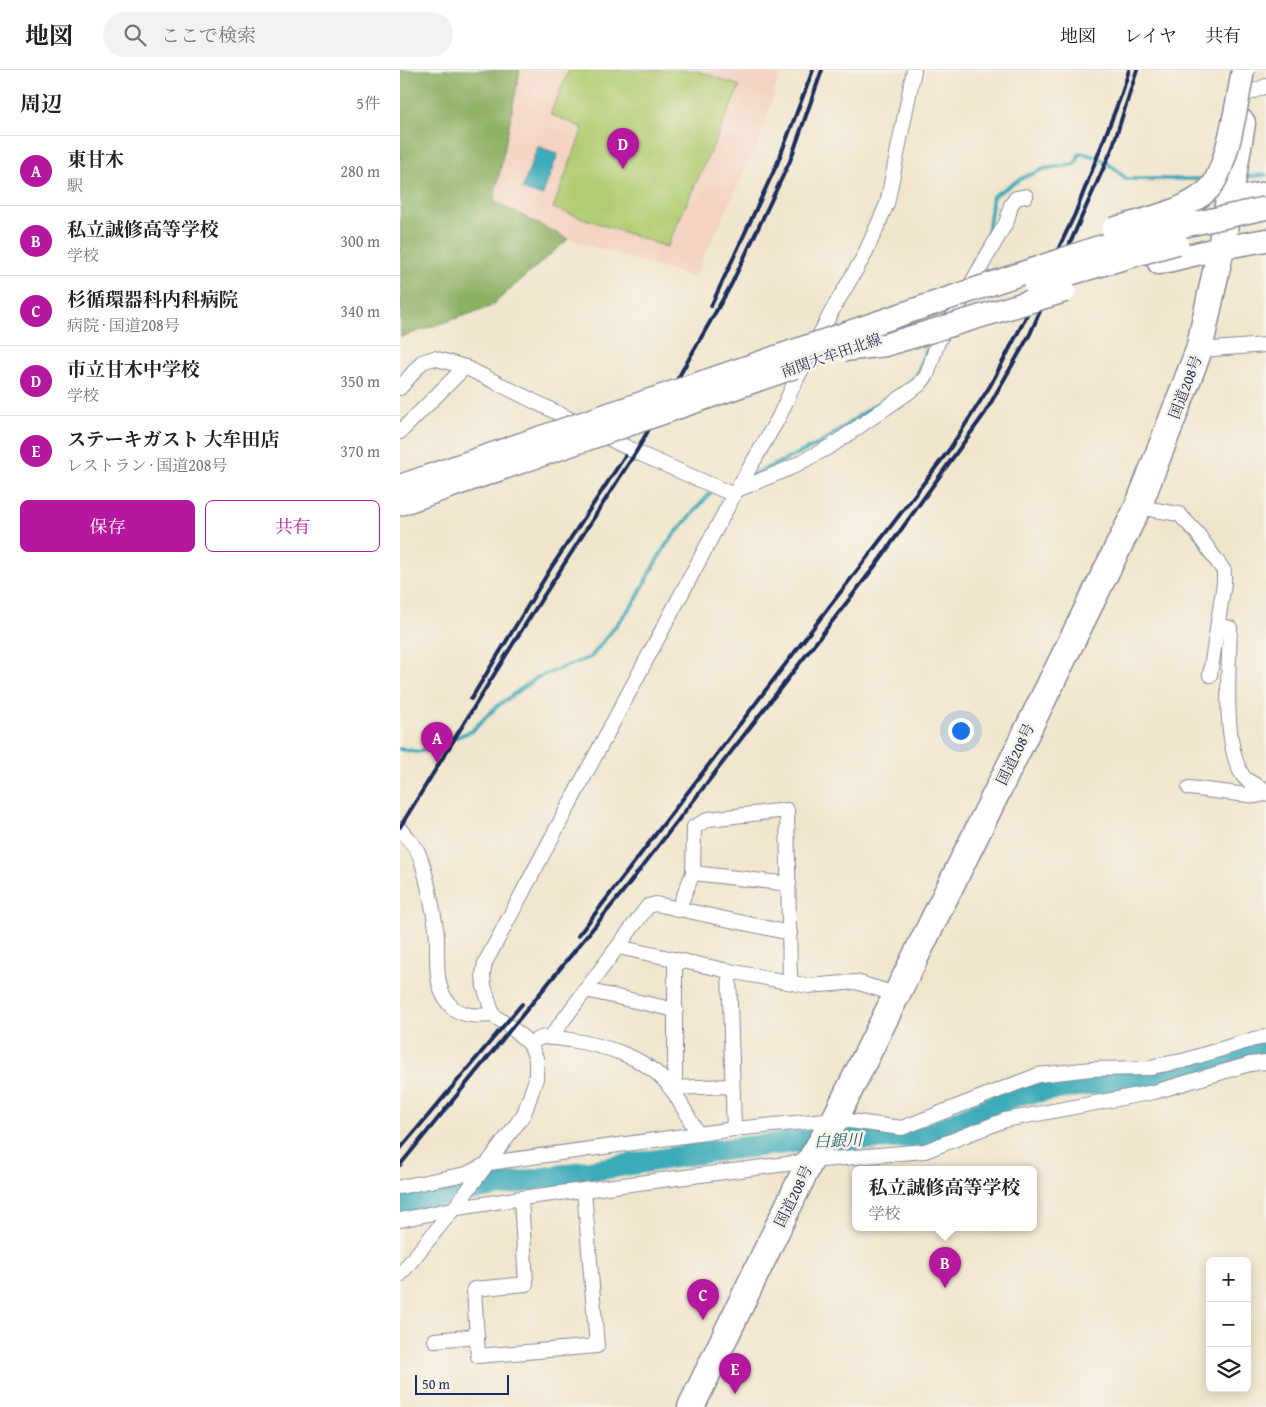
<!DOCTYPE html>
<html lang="ja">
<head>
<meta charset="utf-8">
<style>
	body { margin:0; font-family:"Gentium Book Plus","Noto Serif JP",serif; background:#f2f2f2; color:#222 }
	.controls { position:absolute; right:15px; bottom:15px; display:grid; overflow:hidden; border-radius:8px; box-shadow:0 2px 12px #0003 }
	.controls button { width:45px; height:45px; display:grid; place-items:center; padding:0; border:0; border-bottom:1px solid #e0e0e0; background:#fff; color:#222; font:25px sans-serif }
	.scale { position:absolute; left:15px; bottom:12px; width:94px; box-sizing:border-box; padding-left:5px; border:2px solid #1b2f5e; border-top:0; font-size:14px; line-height:18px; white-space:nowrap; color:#1b2f5e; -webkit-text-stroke:4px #f7f3e8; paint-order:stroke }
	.you { position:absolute; left:560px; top:660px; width:18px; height:18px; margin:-12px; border:4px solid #fff; border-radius:50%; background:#1a73e8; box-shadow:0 0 0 8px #1a73e833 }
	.badge { display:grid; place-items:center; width:32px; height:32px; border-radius:50%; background:#b5179e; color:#fff; font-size:16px; font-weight:700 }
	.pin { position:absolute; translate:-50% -41px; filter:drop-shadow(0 1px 2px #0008) }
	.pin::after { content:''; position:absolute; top:26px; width:18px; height:15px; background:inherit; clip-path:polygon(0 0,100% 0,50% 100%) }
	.popup { position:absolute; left:452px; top:1096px; width:185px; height:65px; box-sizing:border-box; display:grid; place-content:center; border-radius:8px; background:#fff; filter:drop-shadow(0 1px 4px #0005); font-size:16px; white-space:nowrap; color:#767676 }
	.popup b { font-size:19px; color:#222 }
	.popup::after { content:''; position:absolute; left:50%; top:100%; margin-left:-10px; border:10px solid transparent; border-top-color:#fff }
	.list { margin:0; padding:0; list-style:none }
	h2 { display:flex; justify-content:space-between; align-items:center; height:65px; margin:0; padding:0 20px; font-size:21px }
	h2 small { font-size:16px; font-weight:400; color:#767676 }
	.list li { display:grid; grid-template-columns:32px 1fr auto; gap:15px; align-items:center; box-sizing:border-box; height:70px; padding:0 20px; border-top:1px solid #e0e0e0 }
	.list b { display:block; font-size:19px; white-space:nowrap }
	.list p { margin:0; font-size:16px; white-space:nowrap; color:#767676 }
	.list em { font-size:16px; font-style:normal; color:#767676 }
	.actions { display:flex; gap:10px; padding:15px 20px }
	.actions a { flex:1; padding:11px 0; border:1px solid #b5179e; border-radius:8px; text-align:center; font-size:18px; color:#b5179e }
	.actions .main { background:#b5179e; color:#fff }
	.icon { flex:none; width:28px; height:28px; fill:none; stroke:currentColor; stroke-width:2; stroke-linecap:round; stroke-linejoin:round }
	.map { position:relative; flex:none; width:866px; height:1337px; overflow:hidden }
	header { display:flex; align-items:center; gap:30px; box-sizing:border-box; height:70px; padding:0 25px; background:#fff; border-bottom:1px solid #e0e0e0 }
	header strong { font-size:24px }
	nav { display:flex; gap:28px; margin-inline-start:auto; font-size:18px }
	.search { width:350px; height:45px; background:#f2f2f2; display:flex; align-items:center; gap:12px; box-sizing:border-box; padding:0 18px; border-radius:28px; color:#767676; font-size:19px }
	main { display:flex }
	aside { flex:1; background:#fff }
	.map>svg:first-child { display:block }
	.built { fill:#f4d3c1 }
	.green { fill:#b1cc71; stroke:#667e68 }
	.forest { fill:#8cb063; stroke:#547060 }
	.water { fill:#3baab9; stroke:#2b6c8c }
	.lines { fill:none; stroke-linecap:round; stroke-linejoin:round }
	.stream { stroke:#3baab9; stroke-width:4 }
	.river { stroke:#3baab9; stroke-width:22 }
	.street-casing { stroke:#868a96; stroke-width:16 }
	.primary-casing { stroke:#868a96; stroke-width:25 }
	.highway-casing { stroke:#868a96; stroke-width:29 }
	.street { stroke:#fff; stroke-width:14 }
	.primary { stroke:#fff; stroke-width:22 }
	.highway { stroke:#fff; stroke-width:26 }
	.rail { stroke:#1b2f5e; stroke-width:4 }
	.primary-bridge-casing { stroke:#868a96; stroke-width:25; stroke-linecap:butt }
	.primary-bridge { stroke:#fff; stroke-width:22 }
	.labels { text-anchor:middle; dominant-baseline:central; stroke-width:5; stroke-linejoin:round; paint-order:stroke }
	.street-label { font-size:15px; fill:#1b2f5e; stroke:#f7f3e8 }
	.water-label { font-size:16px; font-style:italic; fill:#265a7e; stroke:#f7f3e8 }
</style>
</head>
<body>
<header>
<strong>地図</strong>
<div class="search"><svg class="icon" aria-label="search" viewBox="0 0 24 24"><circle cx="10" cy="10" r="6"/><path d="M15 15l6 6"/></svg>ここで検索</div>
<nav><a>地図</a><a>レイヤ</a><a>共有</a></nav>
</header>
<main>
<aside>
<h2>周辺<small>5件</small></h2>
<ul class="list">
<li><span class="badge">A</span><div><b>東甘木</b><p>駅</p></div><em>280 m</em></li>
<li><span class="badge">B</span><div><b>私立誠修高等学校</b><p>学校</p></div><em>300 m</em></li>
<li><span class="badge">C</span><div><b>杉循環器科内科病院</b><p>病院 · 国道208号</p></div><em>340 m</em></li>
<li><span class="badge">D</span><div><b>市立甘木中学校</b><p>学校</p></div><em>350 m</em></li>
<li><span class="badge">E</span><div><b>ステーキガスト 大牟田店</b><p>レストラン · 国道208号</p></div><em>370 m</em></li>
</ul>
<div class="actions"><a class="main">保存</a><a>共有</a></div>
</aside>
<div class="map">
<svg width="866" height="1337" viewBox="0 0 866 1337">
	<rect width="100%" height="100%" fill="#f7f3e8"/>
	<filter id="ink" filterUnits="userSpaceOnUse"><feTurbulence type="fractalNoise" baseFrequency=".02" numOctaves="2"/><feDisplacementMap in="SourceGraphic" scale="10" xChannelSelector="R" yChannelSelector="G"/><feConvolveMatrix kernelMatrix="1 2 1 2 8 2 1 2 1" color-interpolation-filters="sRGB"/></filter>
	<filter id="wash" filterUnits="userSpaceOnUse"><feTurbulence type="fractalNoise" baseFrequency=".0096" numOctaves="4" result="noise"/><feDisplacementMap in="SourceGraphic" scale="20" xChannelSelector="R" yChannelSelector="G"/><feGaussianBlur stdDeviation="1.12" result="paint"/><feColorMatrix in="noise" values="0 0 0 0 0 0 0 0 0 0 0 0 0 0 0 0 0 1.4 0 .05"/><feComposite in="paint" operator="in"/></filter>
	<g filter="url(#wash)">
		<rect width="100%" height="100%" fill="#f1e6cd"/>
		<path class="built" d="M120,0H381L361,67L294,208L168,169L94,131Z"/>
		<path class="green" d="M169,0H295L340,16L267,177L153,138L183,58L150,44Z"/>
		<path class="forest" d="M0,0H120L94,131L168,169L90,237L1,267Z"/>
		<path class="water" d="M138,76L158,84L142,126L122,119Z"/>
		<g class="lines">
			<g class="stream">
				<path d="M843,107L866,105"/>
				<path d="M561,215L588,163L593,126L622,108L644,99L675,94L680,83C701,87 712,95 726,109H806"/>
				<path d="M542,250L550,236"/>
				<path d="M350,406L421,373L475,335L505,317L517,305L526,280L532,269"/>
				<path d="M0,679L18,682L72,661L96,637L138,607L191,587L236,530L254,495L268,472L311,422L316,420"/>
			</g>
			<path class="river" d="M0,1133L52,1123L313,1081L403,1071L522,1067L620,1024L778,1002L831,983L866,976"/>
		</g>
	</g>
	<g filter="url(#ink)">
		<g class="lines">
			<g class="street-casing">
				<g id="street">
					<path d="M847,24L866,16"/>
					<path d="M799,280L866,275"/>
					<path d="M0,318L22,292L34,288L65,297L236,382L334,425"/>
					<path d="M0,362L65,297"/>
					<path d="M337,420L390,398L431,376L519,315L527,305L538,272L607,151L611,135L616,128L626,126"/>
					<path d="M738,437L779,444L797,463L824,501V513L810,605"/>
					<path d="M818,555L830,558C829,595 822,674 843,706C848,713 859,716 866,720"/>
					<path d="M789,718L856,726L866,724"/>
					<path d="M0,759C5,766 12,773 17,780C25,795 33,840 36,858C40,883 30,918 53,938C64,947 80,946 93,945"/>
					<path d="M293,803L389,814"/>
					<path d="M278,840L293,803L294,757L309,749L387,740L390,912"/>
					<path d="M218,877L329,901L409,916L456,912L495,924"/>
					<path d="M275,890V1018"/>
					<path d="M329,901L334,1059"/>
					<path d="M185,920L276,940"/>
					<path d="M150,968L248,836L256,834L390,863"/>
					<path d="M130,974C134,971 139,968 144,967C152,967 162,969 171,970C204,976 241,985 265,1011C278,1025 288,1048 298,1064"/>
					<path d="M270,1018L332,1016"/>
					<path d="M0,1117L66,1104L89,1093L334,1059L435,1049L502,1058L638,1005L691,999L752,998L755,996L783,991L854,969L866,967"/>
					<path d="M121,1128L126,1214L74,1219L78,1286L197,1276L184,1120"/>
					<path d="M0,1150L52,1139L121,1128L410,1091L525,1081L605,1050L754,1022L850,994L866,992"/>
					<path d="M0,1205L59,1132L124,1044L136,1009V988L130,974L112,958L93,945L84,916L83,904L85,893L334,425L379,347L393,316L433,239L464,186L487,134L514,0"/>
					<path d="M35,1270L77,1266"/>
				</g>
			</g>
			<g class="primary-casing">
				<g id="primary">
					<path d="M829,130L866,123"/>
					<path d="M759,193L821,178L866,170"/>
					<path d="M0,416L133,370"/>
					<path d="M0,434L144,384"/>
				</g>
			</g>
			<g class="highway-casing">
				<path id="highway" d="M291,1337L410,1091L435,1049L738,437L799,280L821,178L842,53"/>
			</g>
			<use href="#street" class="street"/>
			<use href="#primary" class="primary"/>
			<use href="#highway" class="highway"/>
			<g class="rail">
				<path d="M311,236L377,94L413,0"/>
				<path d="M71,629L151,498L225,386"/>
				<path d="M0,757L116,569L236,382L331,215L390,91L422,0"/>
				<path d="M178,866L549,380L590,316L623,253L675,144L722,23L729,0"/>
				<path d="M0,1079L122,934"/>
				<path d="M0,1095L221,824L475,496L585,343L630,264L682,146L712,79L737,0"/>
			</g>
			<g class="primary-bridge-casing">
				<g id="primary-bridge">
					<path d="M713,159C744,149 783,143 808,120C827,103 838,27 843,0"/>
					<path d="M635,214L777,173"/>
					<path d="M444,280L485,275L665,221"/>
					<path d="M133,370L696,178L769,159L866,138"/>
					<path d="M144,384L395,297"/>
				</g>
			</g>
			<use href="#primary-bridge" class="primary-bridge"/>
		</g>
	</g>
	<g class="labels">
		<g class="street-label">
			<text transform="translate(431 285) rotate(-19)">南関大牟田北線</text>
			<text transform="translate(785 317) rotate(-69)">国道208号</text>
			<text transform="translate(615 684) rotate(-64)">国道208号</text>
			<text transform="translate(393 1126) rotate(-64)">国道208号</text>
		</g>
		<g class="water-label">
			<text transform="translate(438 1070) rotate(-2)">白銀川</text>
		</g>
	</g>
</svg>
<div class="controls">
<button>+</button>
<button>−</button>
<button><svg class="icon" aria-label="layers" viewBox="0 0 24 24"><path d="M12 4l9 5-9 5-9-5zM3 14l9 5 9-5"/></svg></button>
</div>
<div class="scale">50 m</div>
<div class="you"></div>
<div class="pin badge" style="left:37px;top:693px">A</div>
<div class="pin badge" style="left:545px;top:1218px">B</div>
<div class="popup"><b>私立誠修高等学校</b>学校</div>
<div class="pin badge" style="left:303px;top:1250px">C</div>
<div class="pin badge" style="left:223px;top:99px">D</div>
<div class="pin badge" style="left:335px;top:1324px">E</div>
</div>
</main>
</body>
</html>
